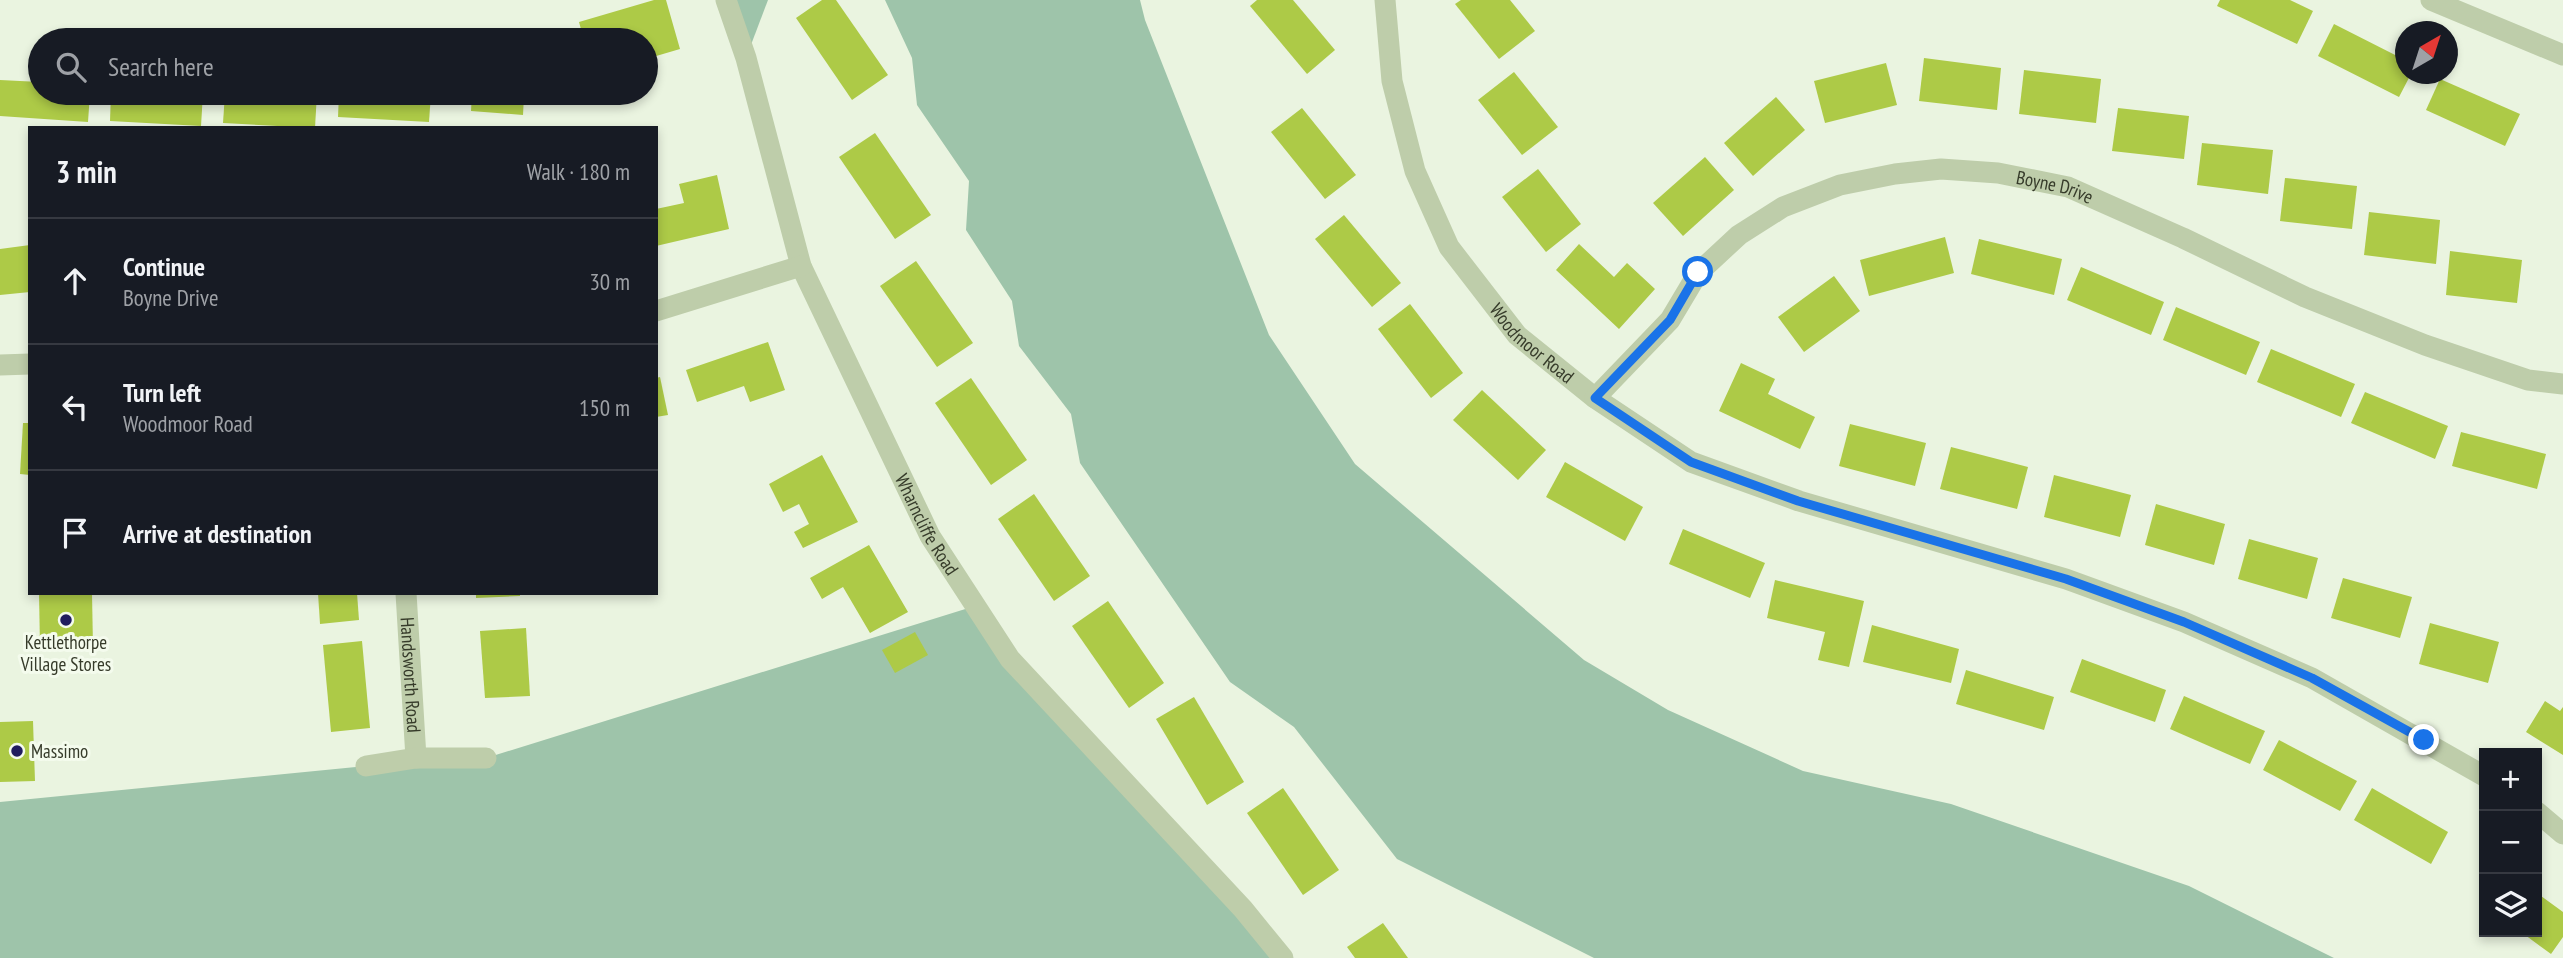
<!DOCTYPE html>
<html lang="en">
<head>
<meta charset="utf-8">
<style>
	body { margin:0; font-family:"PT Sans Narrow",sans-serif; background:#242831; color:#f1f3f6 }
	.controls { position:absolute; right:21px; bottom:21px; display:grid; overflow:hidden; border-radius:0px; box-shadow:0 4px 10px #0003 }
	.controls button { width:63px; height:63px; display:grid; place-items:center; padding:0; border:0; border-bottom:2px solid #363941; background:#171b24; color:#f1f3f6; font:35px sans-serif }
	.compass { position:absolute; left:2395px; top:21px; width:63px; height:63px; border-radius:50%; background:#171b24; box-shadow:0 4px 10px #0003; rotate:39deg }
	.stop { position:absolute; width:21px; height:21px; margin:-16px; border:5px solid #1a73e8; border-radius:50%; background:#fff }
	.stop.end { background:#1a73e8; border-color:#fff; box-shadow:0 2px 7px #0008 }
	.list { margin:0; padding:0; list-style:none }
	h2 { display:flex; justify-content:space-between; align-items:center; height:91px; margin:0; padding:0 28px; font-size:30px }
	h2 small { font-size:23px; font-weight:400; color:#9ea1a6 }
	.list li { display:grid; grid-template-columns:46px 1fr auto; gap:21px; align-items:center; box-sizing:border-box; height:126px; padding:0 28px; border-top:2px solid #363941 }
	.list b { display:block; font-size:26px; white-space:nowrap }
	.list p { margin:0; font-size:23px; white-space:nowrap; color:#9ea1a6 }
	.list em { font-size:23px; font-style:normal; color:#9ea1a6 }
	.icon { flex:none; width:38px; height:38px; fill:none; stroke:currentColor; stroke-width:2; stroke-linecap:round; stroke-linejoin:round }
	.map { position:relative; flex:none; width:2563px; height:958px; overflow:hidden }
	.search { position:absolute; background:#171b24; box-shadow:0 4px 10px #0003; left:28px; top:28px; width:630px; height:77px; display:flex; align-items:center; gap:18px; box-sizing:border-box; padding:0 24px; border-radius:38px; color:#9ea1a6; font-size:26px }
	.panel { position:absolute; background:#171b24; box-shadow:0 4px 10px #0003; left:28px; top:126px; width:630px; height:469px; border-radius:0px }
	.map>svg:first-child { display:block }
	.green { fill:#9ec4aa }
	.building { fill:#adca47 }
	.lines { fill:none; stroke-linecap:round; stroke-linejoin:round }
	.minor { stroke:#becdaa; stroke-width:21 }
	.route { stroke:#1a73e8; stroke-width:9 }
	.poi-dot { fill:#201d5e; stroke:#f4fbed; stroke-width:2.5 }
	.labels { text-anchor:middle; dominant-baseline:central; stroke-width:6; stroke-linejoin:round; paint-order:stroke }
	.street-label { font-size:19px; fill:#363b2a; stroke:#f4fbed }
	.poi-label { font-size:19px; fill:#363b2a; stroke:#f4fbed }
</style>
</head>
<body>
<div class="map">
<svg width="2563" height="958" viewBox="0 0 2563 958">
	<rect width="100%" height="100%" fill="#eaf4e0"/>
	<g class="green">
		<path d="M726,0H768L746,58Z"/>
		<path d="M885,0H1140L1145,20L1269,335L1355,464L1584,660L1668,710L1803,771L1951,804L2189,886L2334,958H1594L1397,859L1294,727L1230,682L1080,463L1071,414L1019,346L1012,301L966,230L969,181L917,105L912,58Z"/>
		<path d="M975,606L1283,958H0V802L366,766L486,758Z"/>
	</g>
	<g class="building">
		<path d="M654,0H666L680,49L646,59V40H584L579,22Z"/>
		<path d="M822,0H836L888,75L852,100L796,18Z"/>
		<path d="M1257,0H1293L1335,50L1307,74L1250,6Z"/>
		<path d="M1461,0H1510L1535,31L1499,59L1455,4Z"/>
		<path d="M2220,0H2290L2313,11L2297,44L2217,6Z"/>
		<path d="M2334,24L2405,60V74H2411L2399,97L2318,56Z"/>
		<path d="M1924,58L2001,68L1997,110L1919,101Z"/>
		<path d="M1886,63L1897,105L1825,123L1814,81Z"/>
		<path d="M2024,70L2101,79L2096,123L2019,114Z"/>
		<path d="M1514,72L1558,127L1522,155L1478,100Z"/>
		<path d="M2440,79L2520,114L2505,146L2426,110Z"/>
		<path d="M0,80L40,82V93H90L88,122L0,116Z"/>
		<path d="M111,93H203L201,126L110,121Z"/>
		<path d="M225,93H317L315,128L223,123Z"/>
		<path d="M339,93H431L429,122L338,117Z"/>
		<path d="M472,93H563V100L524,96L523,115L471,111Z"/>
		<path d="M1776,97L1805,130L1753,176L1724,143Z"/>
		<path d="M1302,108L1356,175L1325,199L1271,132Z"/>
		<path d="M2118,108L2189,116L2184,159L2112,151Z"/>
		<path d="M875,133L931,215L895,239L839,157Z"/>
		<path d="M2202,143L2273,150L2268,194L2197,185Z"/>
		<path d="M1705,157L1734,190L1683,236L1653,203Z"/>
		<path d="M1538,169L1581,224L1546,252L1502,197Z"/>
		<path d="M717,175L729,229L656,246V209L684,203L679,184Z"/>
		<path d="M2285,178L2357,186L2352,229L2280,221Z"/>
		<path d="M2369,212L2440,220L2436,264L2364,255Z"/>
		<path d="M1344,215L1401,283L1372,307L1315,239Z"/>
		<path d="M1945,237L1954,273L1869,296L1860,260Z"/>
		<path d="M1979,239L2062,259L2054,295L1971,274Z"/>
		<path d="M1579,244L1614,277L1627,263L1655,289L1619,329L1556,270Z"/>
		<path d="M30,245V292L0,295V249Z"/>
		<path d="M2450,251L2522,260L2517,303L2446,295Z"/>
		<path d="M916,261L973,343L937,367L880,286Z"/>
		<path d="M2081,267L2164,302L2151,335L2067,300Z"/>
		<path d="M1834,276L1860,311L1804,352L1778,317Z"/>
		<path d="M1410,304L1463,373L1431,398L1378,329Z"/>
		<path d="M2176,307L2260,342L2246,375L2163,340Z"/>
		<path d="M768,342L785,390L750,402L744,386L697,402L686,370Z"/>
		<path d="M2271,349L2355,384L2341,417L2257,382Z"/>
		<path d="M1741,363L1775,379L1768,394L1815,417L1800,449L1719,411Z"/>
		<path d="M660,377L668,415L656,417V378Z"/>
		<path d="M971,378L1027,460L991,485L935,403Z"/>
		<path d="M1482,390L1546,450L1518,480L1453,420Z"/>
		<path d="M2365,392L2448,426L2435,459L2351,423Z"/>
		<path d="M23,423H30V475L20,474Z"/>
		<path d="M1850,424L1926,443L1915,486L1839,466Z"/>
		<path d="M2461,432L2546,454L2537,489L2452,466Z"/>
		<path d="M1951,447L2028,467L2017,509L1940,489Z"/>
		<path d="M822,455L858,522L803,548L794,532L809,524L799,504L783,512L769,484Z"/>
		<path d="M1565,462L1643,507L1625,541L1546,497Z"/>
		<path d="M2054,475L2131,495L2120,537L2044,517Z"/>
		<path d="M1034,494L1090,576L1054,601L998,519Z"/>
		<path d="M2156,504L2225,524L2214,565L2145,545Z"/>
		<path d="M1683,529L1765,563L1750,598L1669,564Z"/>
		<path d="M2249,539L2318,558L2307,599L2238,579Z"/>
		<path d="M869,545L908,612L870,633L843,587L822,599L810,578Z"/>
		<path d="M2343,578L2412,597L2400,638L2331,618Z"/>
		<path d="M1775,580L1864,601L1849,667L1818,660L1825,632L1767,618Z"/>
		<path d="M39,593H92L93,647L40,648Z"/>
		<path d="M318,593H357L359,620L320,624Z"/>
		<path d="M476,593H520V596L476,598Z"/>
		<path d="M1108,601L1164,683L1129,708L1072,626Z"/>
		<path d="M2430,623L2499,642L2488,683L2419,664Z"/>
		<path d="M1872,625L1959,649L1951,683L1863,662Z"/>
		<path d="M526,628L530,696L485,698L480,631Z"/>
		<path d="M915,632L928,655L895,673L882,650Z"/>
		<path d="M362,641L370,728L331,732L323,645Z"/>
		<path d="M2082,659L2166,690L2155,722L2070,692Z"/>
		<path d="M1966,670L2054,697L2044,730L1956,704Z"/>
		<path d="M2184,696L2265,731L2250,764L2170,729Z"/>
		<path d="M1194,697L1244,782L1207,805L1156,719Z"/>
		<path d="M2545,701L2560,711L2563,707V755L2526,732Z"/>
		<path d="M33,721L35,781L0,782V722Z"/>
		<path d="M2279,740L2357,781L2340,811L2263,770Z"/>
		<path d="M1283,788L1339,870L1303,895L1247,813Z"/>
		<path d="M2372,788L2448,832L2431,864L2354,820Z"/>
		<path d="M2537,893L2563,912V937L2551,954L2521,932H2537Z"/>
		<path d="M1383,923L1408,958H1355L1347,947Z"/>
	</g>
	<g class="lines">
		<g class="minor">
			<path id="s1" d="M726,0L746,58L801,266L930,536L1010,659L1243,909L1283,958"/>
			<path id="s2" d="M1385,0L1392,81L1415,171L1449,247L1517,335L1595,398L1691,462L1799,501L2066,579L2184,622L2312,678L2484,776"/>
			<path d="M2431,0L2563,55"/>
			<path d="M656,311L801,266"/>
			<path d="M0,365L30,364"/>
			<path id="s3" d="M1595,398L1670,320L1698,273L1739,235L1783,207L1840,185L1895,174L1941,169L1998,173L2068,187L2183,238L2305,297L2425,345L2528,380L2563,384"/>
			<path id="s4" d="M406,593L416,758"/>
			<path d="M366,766L416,758H486"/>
			<path d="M2537,812L2563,834"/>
		</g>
	</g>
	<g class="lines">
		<path class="route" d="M1698,272L1670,320L1595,398L1691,462L1798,501L2066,579L2184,622L2312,678L2424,740"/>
	</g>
	<g class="poi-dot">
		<circle cx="66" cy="620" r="7"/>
		<circle cx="17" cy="751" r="7"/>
	</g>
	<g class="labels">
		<g class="street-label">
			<text stroke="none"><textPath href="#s3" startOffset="550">Boyne Drive</textPath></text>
			<text stroke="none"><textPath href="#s2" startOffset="385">Woodmoor Road</textPath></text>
			<text stroke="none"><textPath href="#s1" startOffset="564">Wharncliffe Road</textPath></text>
			<text stroke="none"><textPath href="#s4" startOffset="82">Handsworth Road</textPath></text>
		</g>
		<g class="poi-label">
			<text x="66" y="642">Kettlethorpe<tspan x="66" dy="22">Village Stores</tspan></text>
			<text x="31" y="751" text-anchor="start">Massimo</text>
		</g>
	</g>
</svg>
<div class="controls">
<button>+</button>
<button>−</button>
<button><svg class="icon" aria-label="layers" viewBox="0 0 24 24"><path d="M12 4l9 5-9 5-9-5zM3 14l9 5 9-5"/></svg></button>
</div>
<svg class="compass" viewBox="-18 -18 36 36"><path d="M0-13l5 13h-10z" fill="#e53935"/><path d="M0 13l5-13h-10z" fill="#9ea1a6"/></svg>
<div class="stop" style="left:1698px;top:272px"></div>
<div class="stop end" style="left:2424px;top:740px"></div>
<div class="search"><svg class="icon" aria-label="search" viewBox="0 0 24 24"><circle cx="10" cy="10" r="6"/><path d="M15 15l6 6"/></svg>Search here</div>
<section class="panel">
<h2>3 min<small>Walk · 180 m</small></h2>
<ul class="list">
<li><svg class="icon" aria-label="ahead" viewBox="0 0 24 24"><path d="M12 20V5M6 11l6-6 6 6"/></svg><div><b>Continue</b><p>Boyne Drive</p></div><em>30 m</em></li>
<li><svg class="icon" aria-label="left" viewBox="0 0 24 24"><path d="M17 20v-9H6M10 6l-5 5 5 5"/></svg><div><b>Turn left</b><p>Woodmoor Road</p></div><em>150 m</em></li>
<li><svg class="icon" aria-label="arrive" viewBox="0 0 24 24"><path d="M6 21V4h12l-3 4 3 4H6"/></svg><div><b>Arrive at destination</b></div></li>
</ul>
</section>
</div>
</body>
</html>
